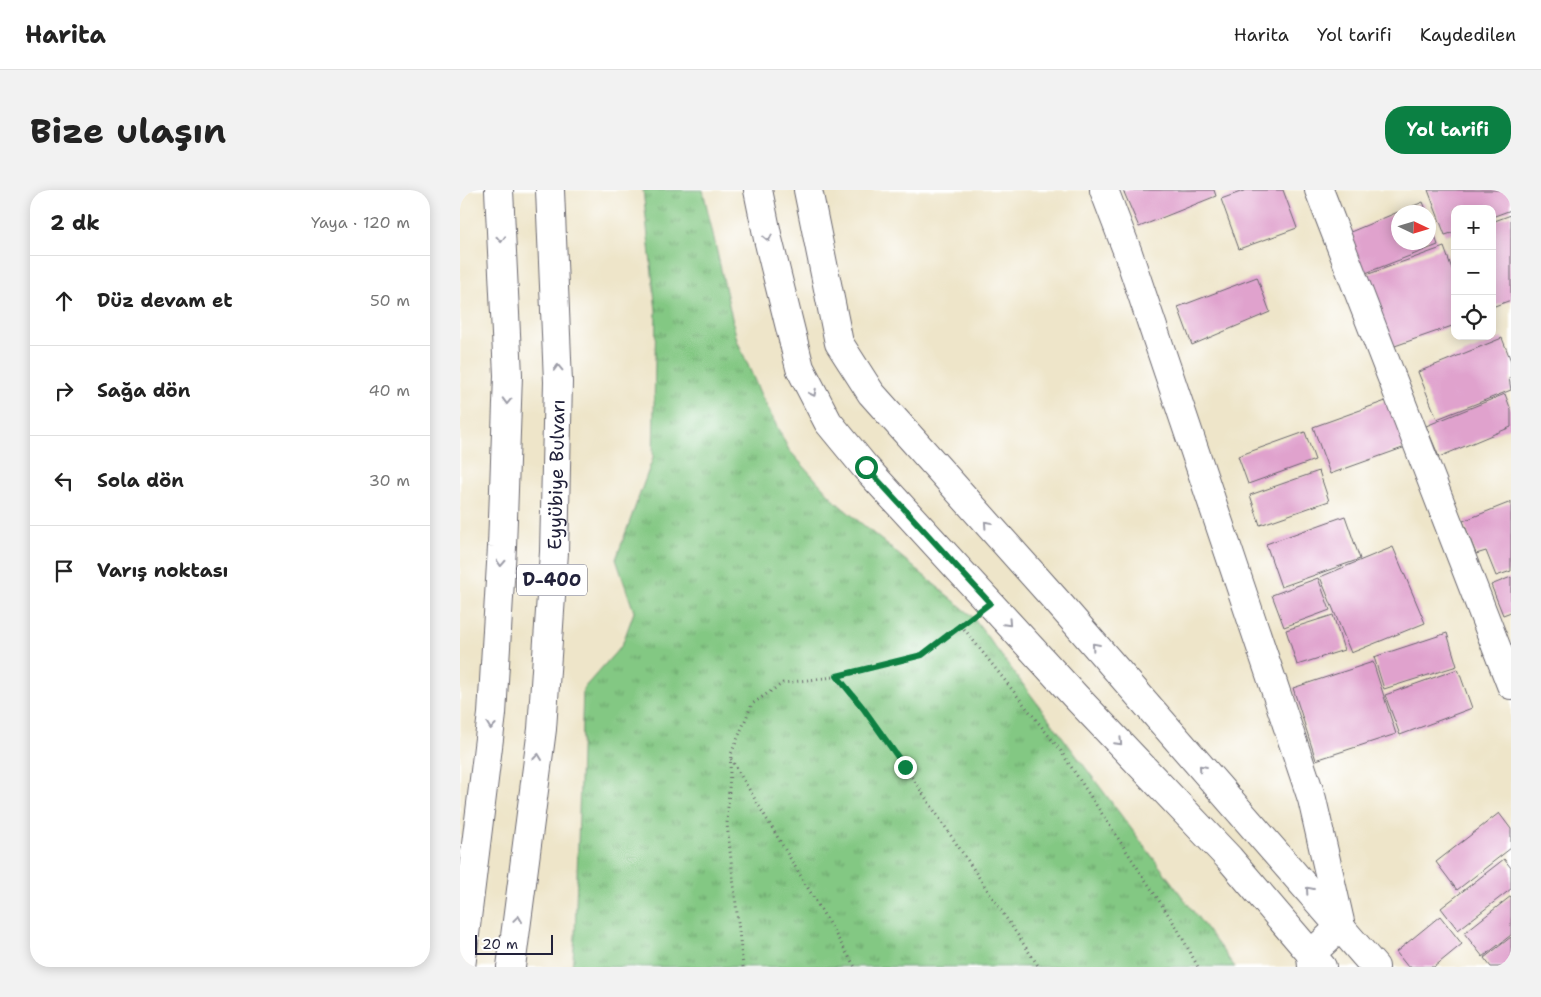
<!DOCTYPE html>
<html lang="tr">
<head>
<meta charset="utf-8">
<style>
	body { margin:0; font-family:"Shantell Sans",sans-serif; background:#f2f2f2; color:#222 }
	.controls { position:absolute; right:15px; top:15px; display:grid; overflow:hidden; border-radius:10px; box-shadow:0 2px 12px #0003 }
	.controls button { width:45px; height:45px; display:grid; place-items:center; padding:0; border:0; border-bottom:1px solid #e0e0e0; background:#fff; color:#222; font:25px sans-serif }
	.compass { position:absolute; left:931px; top:15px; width:45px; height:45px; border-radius:50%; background:#fff; box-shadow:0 2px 12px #0003; rotate:94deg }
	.scale { position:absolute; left:15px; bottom:12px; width:78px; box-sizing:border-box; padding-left:5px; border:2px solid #22223b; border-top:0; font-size:14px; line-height:18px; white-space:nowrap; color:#22223b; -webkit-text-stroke:4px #fff; paint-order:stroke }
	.stop { position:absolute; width:15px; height:15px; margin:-11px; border:4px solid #0b8043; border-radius:50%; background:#fff }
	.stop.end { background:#0b8043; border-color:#fff; box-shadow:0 1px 5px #0008 }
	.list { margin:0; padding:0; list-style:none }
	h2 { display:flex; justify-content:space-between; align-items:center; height:65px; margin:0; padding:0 20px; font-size:21px }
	h2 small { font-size:16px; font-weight:400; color:#767676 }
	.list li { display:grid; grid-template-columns:32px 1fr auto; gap:15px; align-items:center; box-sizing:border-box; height:90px; padding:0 20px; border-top:1px solid #e0e0e0 }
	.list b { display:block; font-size:19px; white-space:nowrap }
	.list em { font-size:16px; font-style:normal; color:#767676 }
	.icon { flex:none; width:28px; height:28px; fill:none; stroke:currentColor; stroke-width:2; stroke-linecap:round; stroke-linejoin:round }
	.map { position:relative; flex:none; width:1051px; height:777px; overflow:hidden; border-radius:20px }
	header { display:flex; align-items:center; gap:30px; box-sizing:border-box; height:70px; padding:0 25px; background:#fff; border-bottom:1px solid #e0e0e0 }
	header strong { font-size:24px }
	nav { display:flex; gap:28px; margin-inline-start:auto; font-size:18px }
	.intro { display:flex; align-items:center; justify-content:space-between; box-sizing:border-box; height:120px; padding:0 30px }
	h1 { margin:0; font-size:35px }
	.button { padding:12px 22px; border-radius:20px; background:#0b8043; color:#fff; font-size:18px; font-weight:700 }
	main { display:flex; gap:30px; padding:0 30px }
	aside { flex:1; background:#fff; border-radius:20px; box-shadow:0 2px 12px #0003 }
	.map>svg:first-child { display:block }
	.park { fill:url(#park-tufts); stroke:#52755f }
	.building { fill:#e0a2cd }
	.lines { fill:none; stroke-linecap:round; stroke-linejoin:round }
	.street-casing { stroke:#69666d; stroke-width:30 }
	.secondary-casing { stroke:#69666d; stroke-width:30 }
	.highway-casing { stroke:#69666d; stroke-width:30 }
	.path { stroke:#69666d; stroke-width:3; stroke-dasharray:1 4; stroke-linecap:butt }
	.street { stroke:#fff; stroke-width:28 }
	.secondary { stroke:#fff; stroke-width:28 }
	.highway { stroke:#fff; stroke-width:28 }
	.oneway { stroke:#9c9ca7 }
	.route { stroke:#0b8043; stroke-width:6 }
	.labels { text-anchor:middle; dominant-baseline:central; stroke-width:4.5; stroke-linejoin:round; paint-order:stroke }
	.shield { fill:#fff; stroke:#646476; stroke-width:1 }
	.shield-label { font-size:18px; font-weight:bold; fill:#22223b }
	.street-label { font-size:19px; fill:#22223b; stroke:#fff }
</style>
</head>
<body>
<header>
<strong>Harita</strong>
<nav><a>Harita</a><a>Yol tarifi</a><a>Kaydedilen</a></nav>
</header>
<div class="intro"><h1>Bize ulaşın</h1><a class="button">Yol tarifi</a></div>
<main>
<aside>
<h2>2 dk<small>Yaya · 120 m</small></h2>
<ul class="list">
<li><svg class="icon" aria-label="ahead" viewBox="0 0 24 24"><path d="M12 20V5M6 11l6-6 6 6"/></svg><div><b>Düz devam et</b></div><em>50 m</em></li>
<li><svg class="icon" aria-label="right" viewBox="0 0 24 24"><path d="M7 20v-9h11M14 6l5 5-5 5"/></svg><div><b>Sağa dön</b></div><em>40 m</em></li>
<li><svg class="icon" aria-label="left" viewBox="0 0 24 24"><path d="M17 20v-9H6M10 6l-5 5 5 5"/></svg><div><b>Sola dön</b></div><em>30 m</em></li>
<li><svg class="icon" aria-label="arrive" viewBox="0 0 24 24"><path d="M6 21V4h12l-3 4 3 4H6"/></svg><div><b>Varış noktası</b></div></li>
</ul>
</aside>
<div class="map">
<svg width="1051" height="777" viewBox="0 0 1051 777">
	<defs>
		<pattern id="park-tufts" width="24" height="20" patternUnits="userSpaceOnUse" patternTransform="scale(1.25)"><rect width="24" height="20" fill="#83c883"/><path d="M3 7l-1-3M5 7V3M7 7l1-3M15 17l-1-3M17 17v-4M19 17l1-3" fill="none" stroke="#6ba26c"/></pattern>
	</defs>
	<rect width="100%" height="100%" fill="#fff"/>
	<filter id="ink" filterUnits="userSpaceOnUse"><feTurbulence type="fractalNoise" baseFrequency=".02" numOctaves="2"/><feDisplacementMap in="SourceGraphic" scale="10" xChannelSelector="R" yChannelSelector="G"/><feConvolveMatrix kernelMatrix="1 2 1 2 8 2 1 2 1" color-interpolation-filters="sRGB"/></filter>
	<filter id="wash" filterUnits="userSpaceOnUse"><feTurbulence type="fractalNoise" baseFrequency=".0096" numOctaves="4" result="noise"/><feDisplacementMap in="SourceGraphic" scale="20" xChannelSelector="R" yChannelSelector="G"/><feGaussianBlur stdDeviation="1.12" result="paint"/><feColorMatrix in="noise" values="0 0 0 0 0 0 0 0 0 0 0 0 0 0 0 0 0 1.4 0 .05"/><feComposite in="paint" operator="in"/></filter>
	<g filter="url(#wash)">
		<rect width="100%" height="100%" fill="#eee5c9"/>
		<path class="park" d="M183,0H243L277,150L301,205L329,260L377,313L511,425L775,777H112L115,747L123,499L162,455L174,422L156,369L193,268L196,121Z"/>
		<g id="blocks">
			<g class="building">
				<path d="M663,0H754L756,6L679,37Z"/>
				<path d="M786,0H823L837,38L779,59L761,9Z"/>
				<path d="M968,0H1051V20L1032,27V19H995V42L985,45Z"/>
				<path d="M963,12L967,22H939Z"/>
				<path d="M938,22V52H968L969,29L978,55L898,86L881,46Z"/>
				<path d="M1051,25V110L1032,117V32Z"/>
				<path d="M984,57L995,87V135L932,157L906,85Z"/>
				<path d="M797,87L810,122L732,155L718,117Z"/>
				<path d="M1042,148L1051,171V188H1049L1051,200L977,229L958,182Z"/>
				<path d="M1045,204L1051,220V237L979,267L966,236Z"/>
				<path d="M934,208L951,255L870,284L853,237Z"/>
				<path d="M845,242L855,270L788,294L778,266Z"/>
				<path d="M859,281L869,311L800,335L790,305Z"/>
				<path d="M1051,312V381L1036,386L1026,361L1016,364L1003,331Z"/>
				<path d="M885,326L900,369L821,397L806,354Z"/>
				<path d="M933,357L965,433L891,463L860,387Z"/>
				<path d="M1051,387V422L1043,425L1031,395Z"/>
				<path d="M858,388L870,420L824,437L812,405Z"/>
				<path d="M873,425L884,460L837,475L826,440Z"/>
				<path d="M987,443L997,476L924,499L914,467Z"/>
				<path d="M913,472L936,544L856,570L833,498Z"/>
				<path d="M998,479L1012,518L940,545L925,505Z"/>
				<path d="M1039,623L1051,639V658L997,700L976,672Z"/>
				<path d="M1044,669L1051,678V699L998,740L981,718Z"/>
				<path d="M1051,706V745L1023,767L1004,743Z"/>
				<path d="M980,726L1002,754L974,777H948L936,762Z"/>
				<path d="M1051,747V777H1031L1024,768Z"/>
			</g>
		</g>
	</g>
	<g filter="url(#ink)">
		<use href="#blocks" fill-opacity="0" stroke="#69666d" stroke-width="1"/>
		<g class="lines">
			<g class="street-casing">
				<g id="street">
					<path d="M644,0L668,63L852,609L881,736L851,764L852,777"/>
					<path d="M859,0L1051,495"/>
				</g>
			</g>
			<g class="secondary-casing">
				<g id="secondary">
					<path d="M298,0L308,49L340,178L368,232L405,277L615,506L769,668L862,777"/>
					<path d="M348,0L379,153L411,203L602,417L915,777"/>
				</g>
			</g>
			<g class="highway-casing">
				<g id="highway">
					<path d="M1,777L32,524L42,357L48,185L39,0"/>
					<path id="s1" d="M51,777L82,539L94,362L98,192L90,0"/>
				</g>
			</g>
			<g class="path">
				<path d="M501,435L600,560L717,738L738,777"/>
				<path d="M377,487L403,518L445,577L579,777"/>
				<path d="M271,569L395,777"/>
				<path d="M283,777L267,634L271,564L292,514L323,493L382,486L462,465L509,428"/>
			</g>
			<use href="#street" class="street"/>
			<use href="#secondary" class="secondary"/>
			<use href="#highway" class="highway"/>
		</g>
		<defs><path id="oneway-chevron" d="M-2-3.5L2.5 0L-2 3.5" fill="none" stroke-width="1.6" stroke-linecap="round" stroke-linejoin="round" transform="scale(1.25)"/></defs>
		<g class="oneway">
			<use href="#oneway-chevron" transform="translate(308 48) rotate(77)"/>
			<use href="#oneway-chevron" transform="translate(41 49) rotate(87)"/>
			<use href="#oneway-chevron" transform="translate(98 178) rotate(-92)"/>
			<use href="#oneway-chevron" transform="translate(353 203) rotate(63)"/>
			<use href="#oneway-chevron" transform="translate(47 211) rotate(92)"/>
			<use href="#oneway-chevron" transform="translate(527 334) rotate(-132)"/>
			<use href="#oneway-chevron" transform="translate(41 373) rotate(93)"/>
			<use href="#oneway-chevron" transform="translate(548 433) rotate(47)"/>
			<use href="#oneway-chevron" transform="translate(635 456) rotate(-131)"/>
			<use href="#oneway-chevron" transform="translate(31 536) rotate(97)"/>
			<use href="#oneway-chevron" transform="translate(659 552) rotate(46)"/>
			<use href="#oneway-chevron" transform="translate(78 567) rotate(-83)"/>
			<use href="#oneway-chevron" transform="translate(742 578) rotate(-131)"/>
			<use href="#oneway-chevron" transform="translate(849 700) rotate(-131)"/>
			<use href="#oneway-chevron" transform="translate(58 729) rotate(-82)"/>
		</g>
	</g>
	<g class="lines" filter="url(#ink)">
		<path class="route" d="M406,277L530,413L462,465L377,486L403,518L445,577"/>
	</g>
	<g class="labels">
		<rect class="shield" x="57" y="374.5" width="70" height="31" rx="4"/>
		<g class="shield-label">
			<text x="92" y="390">D-400</text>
		</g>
		<g class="street-label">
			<text stroke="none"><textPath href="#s1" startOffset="495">Eyyübiye Bulvarı</textPath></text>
		</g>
	</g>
</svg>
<div class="controls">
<button>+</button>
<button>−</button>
<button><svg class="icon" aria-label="locate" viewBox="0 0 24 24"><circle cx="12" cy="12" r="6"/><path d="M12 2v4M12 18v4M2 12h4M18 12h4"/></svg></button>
</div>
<svg class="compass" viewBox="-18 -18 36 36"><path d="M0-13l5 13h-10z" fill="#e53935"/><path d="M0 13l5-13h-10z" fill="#767676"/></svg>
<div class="scale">20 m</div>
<div class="stop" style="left:406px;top:277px"></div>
<div class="stop end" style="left:445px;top:577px"></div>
</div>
</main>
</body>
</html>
